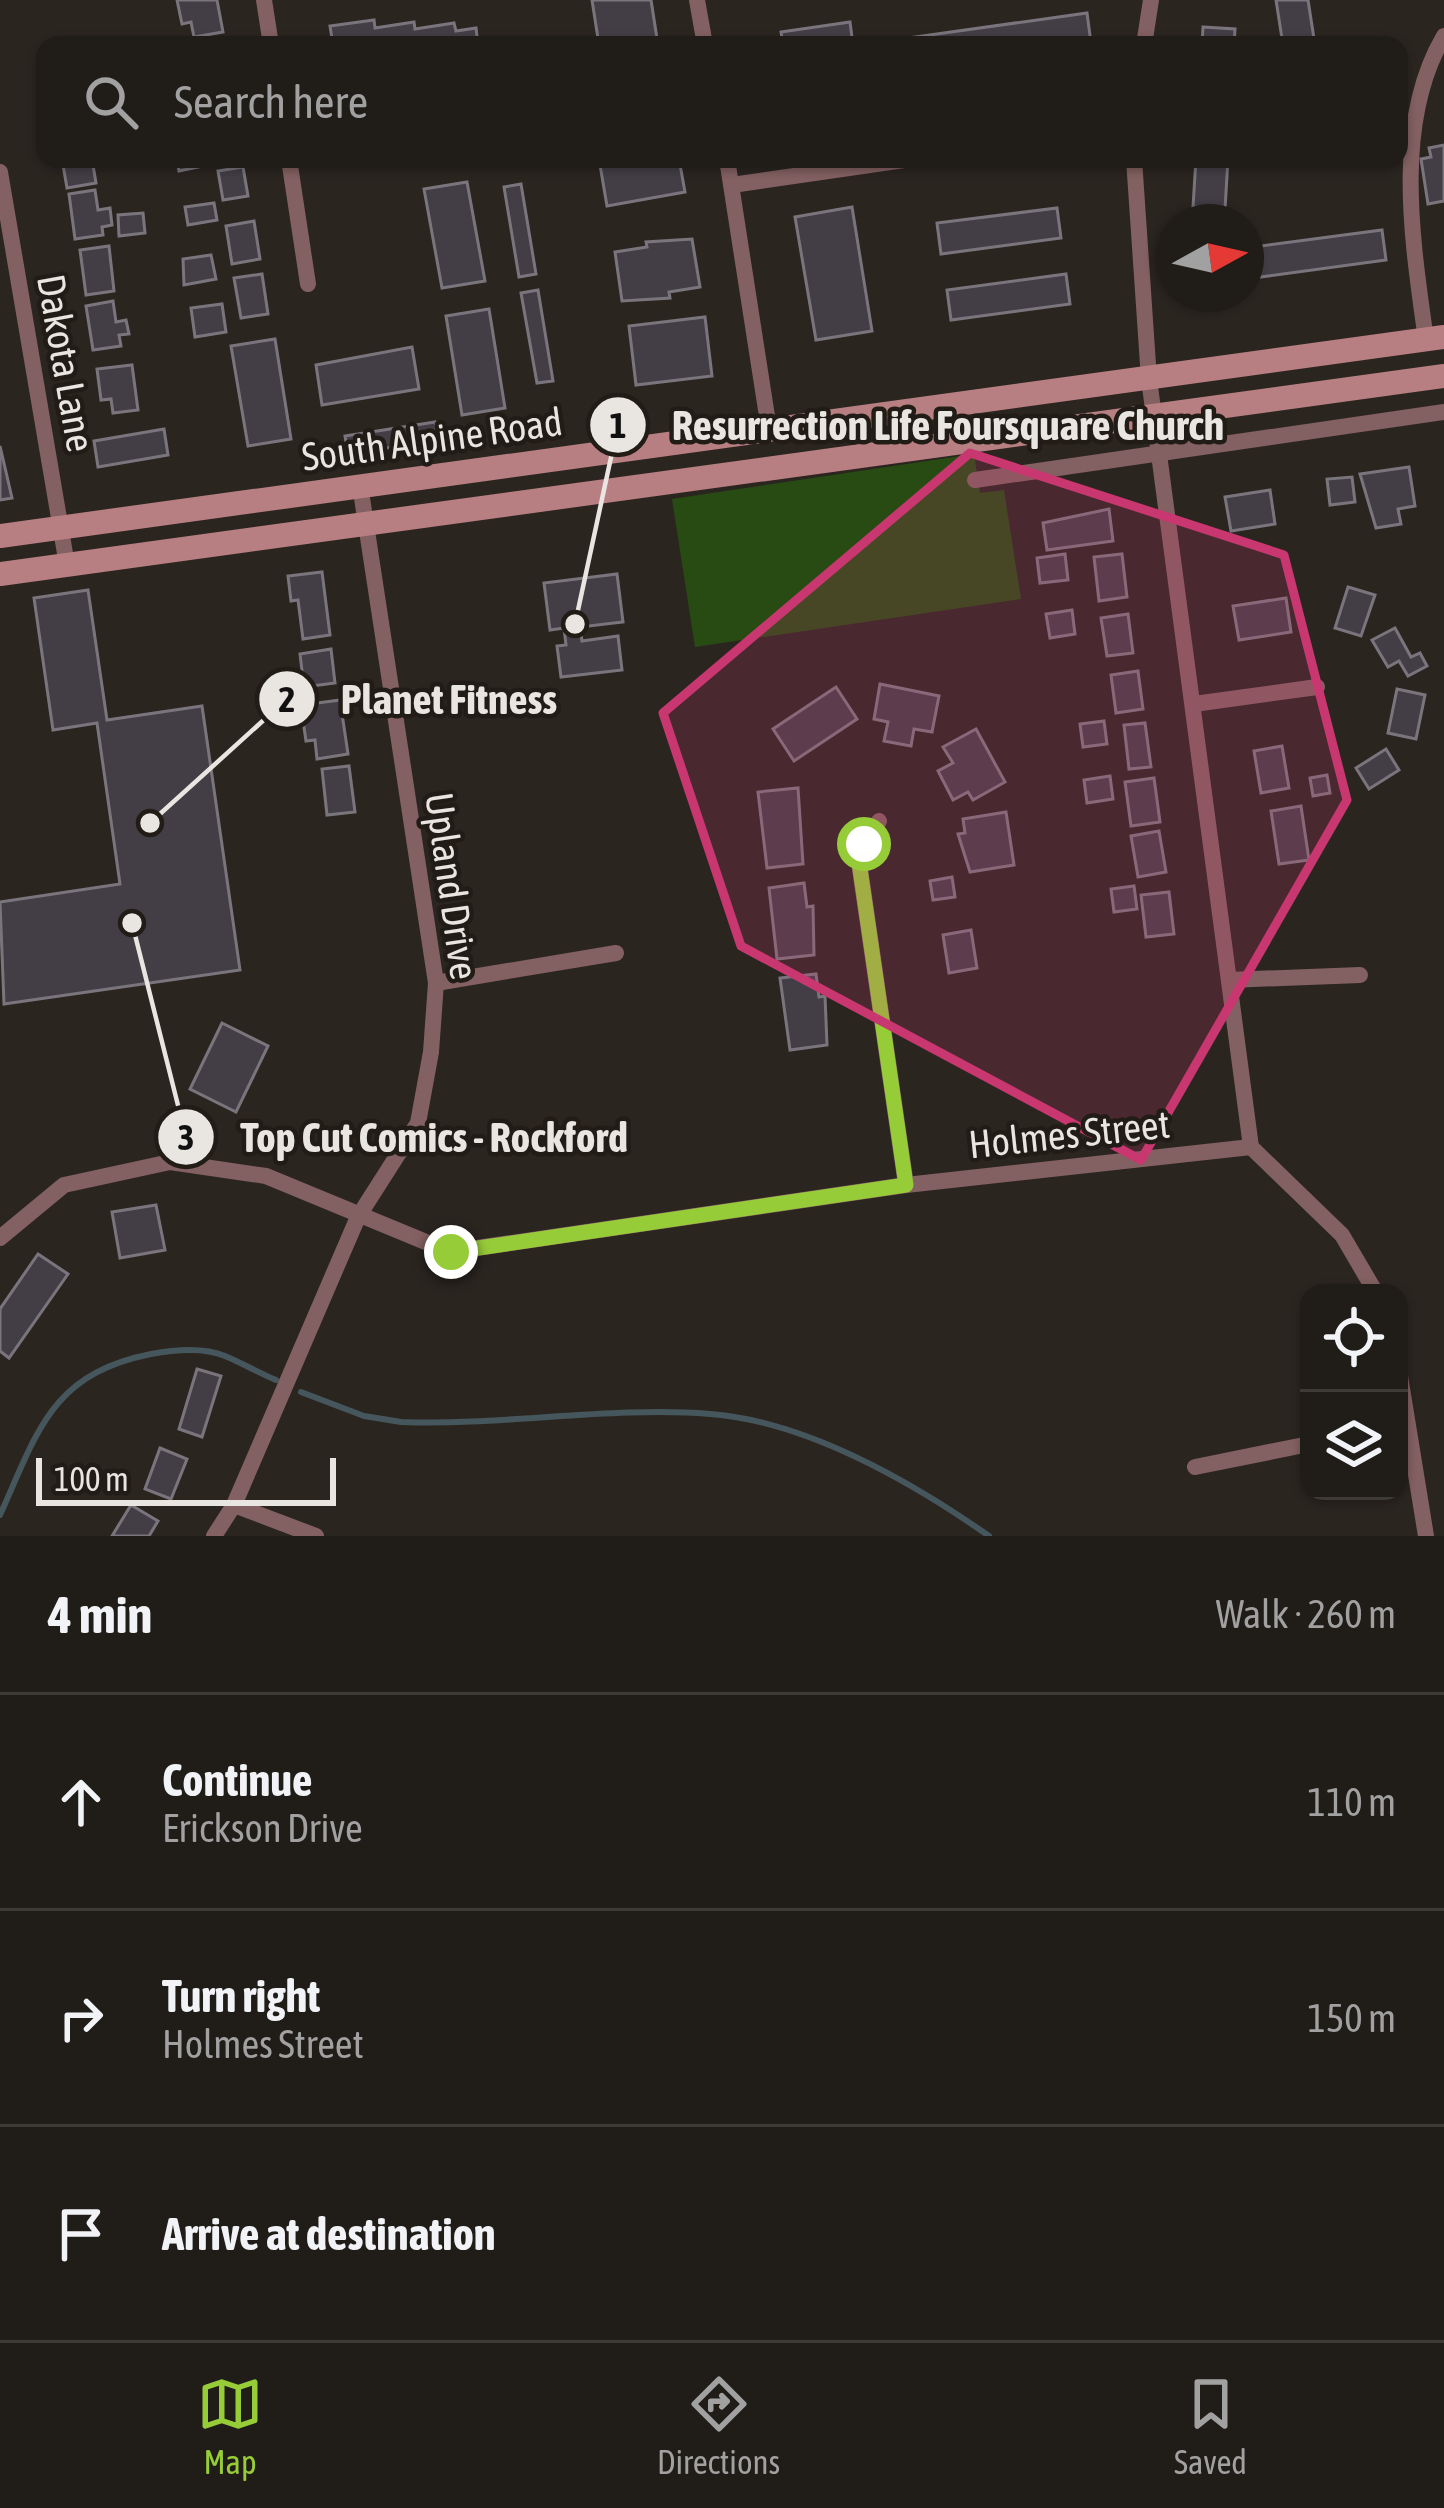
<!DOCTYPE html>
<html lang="en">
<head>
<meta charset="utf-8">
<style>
	body { margin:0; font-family:"Asap Condensed",sans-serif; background:#282521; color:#f1f3f6 }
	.controls { position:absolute; right:36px; bottom:36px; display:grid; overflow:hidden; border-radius:24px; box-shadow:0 3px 9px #0004 }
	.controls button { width:108px; height:108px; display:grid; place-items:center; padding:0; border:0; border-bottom:3px solid #3d3a37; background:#201c18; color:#f1f3f6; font:60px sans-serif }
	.compass { position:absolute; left:1156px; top:204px; width:108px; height:108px; border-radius:50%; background:#201c18; box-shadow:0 3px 9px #0004; rotate:82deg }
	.scale { position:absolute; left:36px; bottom:30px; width:300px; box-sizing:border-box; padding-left:12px; border:6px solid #e9e5e1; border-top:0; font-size:33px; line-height:42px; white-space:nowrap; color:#e9e5e1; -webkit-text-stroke:9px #221c16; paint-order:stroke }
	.stop { position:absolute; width:36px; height:36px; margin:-27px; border:9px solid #97cc39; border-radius:50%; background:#fff }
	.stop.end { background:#97cc39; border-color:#fff; box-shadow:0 3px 12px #0008 }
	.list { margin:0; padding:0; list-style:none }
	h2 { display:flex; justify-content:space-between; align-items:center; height:156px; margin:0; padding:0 48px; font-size:51px }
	h2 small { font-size:39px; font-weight:400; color:#a2a1a2 }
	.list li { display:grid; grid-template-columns:78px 1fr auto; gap:36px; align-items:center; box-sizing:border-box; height:216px; padding:0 48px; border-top:3px solid #3d3a37 }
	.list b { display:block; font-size:45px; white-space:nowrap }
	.list p { margin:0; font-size:39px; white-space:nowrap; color:#a2a1a2 }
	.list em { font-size:39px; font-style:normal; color:#a2a1a2 }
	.icon { flex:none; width:66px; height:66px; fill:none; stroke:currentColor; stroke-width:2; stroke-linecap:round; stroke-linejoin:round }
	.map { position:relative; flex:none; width:1444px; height:1536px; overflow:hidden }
	.search { position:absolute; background:#201c18; box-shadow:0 3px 9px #0004; left:36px; right:36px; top:36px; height:132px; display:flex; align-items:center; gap:30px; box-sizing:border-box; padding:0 42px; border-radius:24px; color:#a2a1a2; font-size:45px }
	.sheet { height:804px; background:#201c18 }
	nav { display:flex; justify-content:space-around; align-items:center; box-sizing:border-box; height:168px; border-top:3px solid #3d3a37; background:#201c18; font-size:33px; color:#a2a1a2 }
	nav a { display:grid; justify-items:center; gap:6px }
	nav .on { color:#97cc39 }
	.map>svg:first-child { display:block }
	.green { fill:#274b13 }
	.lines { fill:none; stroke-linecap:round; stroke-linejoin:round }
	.stream { stroke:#46565d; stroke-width:6 }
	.building { fill:#433e46; stroke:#7a757d; stroke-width:3 }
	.street { stroke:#836061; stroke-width:16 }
	.secondary { stroke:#b87f82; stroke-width:24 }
	.route { stroke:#97cc39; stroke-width:15 }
	.marked { fill:#c8376f; fill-opacity:0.2; stroke:#c8376f; stroke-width:9; stroke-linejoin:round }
	.labels { text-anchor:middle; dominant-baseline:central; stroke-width:9; stroke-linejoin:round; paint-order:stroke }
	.street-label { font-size:39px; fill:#e9e5e1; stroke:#221c16 }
	.leader { fill:none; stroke:#e9e5e1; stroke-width:4.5 }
	.callout-dot { fill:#e9e5e1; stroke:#221c16; stroke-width:4.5 }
	.mark-label { font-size:36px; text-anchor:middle; font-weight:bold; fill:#111 }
	.callout-label { font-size:42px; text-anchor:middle; font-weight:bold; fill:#e9e5e1; stroke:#221c16; stroke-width:9; stroke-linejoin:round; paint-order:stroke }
</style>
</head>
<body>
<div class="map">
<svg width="1444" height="1536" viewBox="0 0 1444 1536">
	<rect width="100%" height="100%" fill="#2b2520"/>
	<path class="green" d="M974,454L980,493L1004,490L1021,599L695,647L672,499Z"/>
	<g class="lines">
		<g class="stream">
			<path d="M301,1392L364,1416L401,1422C500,1426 613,1406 710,1414C806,1421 912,1482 989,1536"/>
			<path d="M0,1515C38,1431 51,1374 151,1354C173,1350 203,1347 225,1356C242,1363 259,1373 276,1380"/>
		</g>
	</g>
	<g class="building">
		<path d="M177,0H217L223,32L194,37L191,22L182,24Z"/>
		<path d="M592,0H651L658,45H599Z"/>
		<path d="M1276,0H1308L1315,45H1283Z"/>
		<path d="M1087,13L1091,43L909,45L908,38Z"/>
		<path d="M374,20L375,28L414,22L415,29L454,23L456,31L476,28L478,45H333L330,26Z"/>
		<path d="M850,22L853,45H783L781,32Z"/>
		<path d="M1203,27L1235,29L1234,45H1202Z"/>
		<path d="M1444,145V201L1428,204L1421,159L1431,157L1429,148Z"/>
		<path d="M62,159H92L96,183L67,188Z"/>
		<path d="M177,159H202L203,166L179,171Z"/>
		<path d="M599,159H679L685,192L607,206Z"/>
		<path d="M1196,159H1228L1225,209L1193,207Z"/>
		<path d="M243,167L248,196L223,200L218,171Z"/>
		<path d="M467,182L485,281L442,288L424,189Z"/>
		<path d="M521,184L536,274L519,277L504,187Z"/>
		<path d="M95,190L98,210L110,208L112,225L102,227L103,235L75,239L69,194Z"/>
		<path d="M214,203L217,220L188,225L185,207Z"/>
		<path d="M852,207L872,331L816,340L795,217Z"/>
		<path d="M1057,208L1061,238L941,254L937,223Z"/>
		<path d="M143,213L145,233L119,236L118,215Z"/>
		<path d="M254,221L260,259L232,264L226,226Z"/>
		<path d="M1382,230L1386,260L1246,279V248Z"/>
		<path d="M692,239L700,287L669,292L670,298L622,301L615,252L647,247L646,242Z"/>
		<path d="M109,246L114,291L86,295L80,250Z"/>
		<path d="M211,255L216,279L184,285L183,259Z"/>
		<path d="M262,274L268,314L241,318L234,278Z"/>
		<path d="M1066,274L1070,304L951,320L947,290Z"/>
		<path d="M538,290L553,381L537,383L521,293Z"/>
		<path d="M113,301L116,322L126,320L129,334L119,335L121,346L93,350L86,306Z"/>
		<path d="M222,304L226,332L195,337L191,308Z"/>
		<path d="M489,309L505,408L462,415L446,316Z"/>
		<path d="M705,317L712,376L636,385L629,326Z"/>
		<path d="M275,339L291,439L248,446L231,346Z"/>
		<path d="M412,347L419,389L322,405L316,365Z"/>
		<path d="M132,365L138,410L113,413L111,399L101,400L97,369Z"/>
		<path d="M435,422L438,440L348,454L345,436Z"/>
		<path d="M164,429L168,455L98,467L94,441Z"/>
		<path d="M0,446L12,498L0,500Z"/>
		<path d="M1409,467L1415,506L1398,509L1401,524L1376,528L1360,474Z"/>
		<path d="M1352,477L1355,502L1330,505L1327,479Z"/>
		<path d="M1270,490L1275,524L1231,531L1225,497Z"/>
		<path d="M1109,509L1113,541L1047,550L1043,523Z"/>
		<path d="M1065,554L1068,580L1040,583L1037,558Z"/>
		<path d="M1122,554L1127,597L1099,601L1094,557Z"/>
		<path d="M322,572L330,635L303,639L298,600L291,601L288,576Z"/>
		<path d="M617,574L623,622L580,627L582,641L618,636L622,670L561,677L557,646L566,645L564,628L550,630L544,583Z"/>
		<path d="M1348,587L1375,595L1361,636L1335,628Z"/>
		<path d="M88,590L107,720L202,706L240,970L4,1004L0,902L120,884L97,723L53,730L34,598Z"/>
		<path d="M1286,598L1291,632L1239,640L1233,606Z"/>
		<path d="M1072,610L1075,634L1050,638L1046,614Z"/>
		<path d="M1128,614L1133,653L1107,656L1101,618Z"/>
		<path d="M1395,628L1411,657L1420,653L1427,666L1408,676L1399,661L1388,667L1372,640Z"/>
		<path d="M331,649L335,683L304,687L300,654Z"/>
		<path d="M1138,671L1143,709L1116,713L1111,675Z"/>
		<path d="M880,684L939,696L932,732L914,729L911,746L884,741L888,722L874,719Z"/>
		<path d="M836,687L857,719L794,761L773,729Z"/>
		<path d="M1397,689L1425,695L1416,739L1388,733Z"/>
		<path d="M340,700L348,754L317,759L315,740L306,741L302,713L311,712L310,704Z"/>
		<path d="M1104,721L1107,744L1083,747L1080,724Z"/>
		<path d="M1145,723L1151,767L1129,769L1124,725Z"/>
		<path d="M976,729L1005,782L973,800L968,792L953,800L938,771L953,763L943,747Z"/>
		<path d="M1282,746L1289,788L1261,793L1254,751Z"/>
		<path d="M1386,749L1399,770L1369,789L1356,768Z"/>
		<path d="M349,766L355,812L327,815L322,769Z"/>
		<path d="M1327,775L1330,793L1313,796L1310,778Z"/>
		<path d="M1110,776L1113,799L1087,803L1084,780Z"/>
		<path d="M1154,778L1160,822L1131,826L1125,782Z"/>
		<path d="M798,788L803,864L767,868L758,792Z"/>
		<path d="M1301,806L1309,860L1279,864L1271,811Z"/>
		<path d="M1006,812L1014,865L970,872L958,834L965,833L963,819Z"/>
		<path d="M1159,831L1166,872L1138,877L1131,836Z"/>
		<path d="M952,877L955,897L933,900L930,881Z"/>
		<path d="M804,883L807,907L813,906L814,955L777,959L769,888Z"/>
		<path d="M1134,886L1137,909L1114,912L1111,889Z"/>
		<path d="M1169,892L1174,934L1146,937L1141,895Z"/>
		<path d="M971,930L977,968L949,973L943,935Z"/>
		<path d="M816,974L819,997L825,996L827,1045L790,1050L780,978Z"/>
		<path d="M222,1023L268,1046L236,1112L190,1089Z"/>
		<path d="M156,1205L165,1250L120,1258L112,1212Z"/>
		<path d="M38,1254L68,1274L9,1358L0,1351V1309Z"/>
		<path d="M197,1369L221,1376L202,1437L179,1429Z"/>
		<path d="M160,1448L187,1459L171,1499L145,1489Z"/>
		<path d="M131,1505L158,1521L149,1536H112Z"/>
	</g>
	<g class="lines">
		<g class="street">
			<path d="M264,0L271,45"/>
			<path d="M697,0L705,45"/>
			<path d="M1144,45L1151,0"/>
			<path d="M289,159L308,284"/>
			<path d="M727,159L769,429"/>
			<path d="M1134,159L1149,379L1251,1147L1342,1235L1376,1293"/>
			<path d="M0,172L67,565"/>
			<path d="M732,185L911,159"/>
			<path d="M1426,340C1413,245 1392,124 1444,36"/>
			<path d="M975,480L1444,412"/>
			<path d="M1194,704L1317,687"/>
			<path d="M879,821L864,844L860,869L906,1185"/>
			<path d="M1229,980L1360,975"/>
			<path d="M436,983L616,953"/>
			<path d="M0,1238L64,1185L170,1162L266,1176L450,1252L906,1185L1251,1147"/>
			<path d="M1399,1370L1426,1536"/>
			<path d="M1195,1467L1309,1444"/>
			<path d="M234,1505L316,1536"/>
			<path d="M214,1536L234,1505L358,1217L418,1123L431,1052L436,983L360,485"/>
		</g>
		<g class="secondary">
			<path d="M0,536L1444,337"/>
			<path d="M0,574L1444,376"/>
		</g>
	</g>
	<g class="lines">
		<path class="route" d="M451,1252L906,1185L860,869L864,844"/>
	</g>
	<path class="marked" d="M970,453L1284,555L1347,800L1141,1160L741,946L663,713Z"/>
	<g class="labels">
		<g class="street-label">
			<text transform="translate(66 363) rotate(80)">Dakota Lane</text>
			<text transform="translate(432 439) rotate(-8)">South Alpine Road</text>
			<text transform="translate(452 886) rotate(82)">Upland Drive</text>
			<text transform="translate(1069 1134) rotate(-6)">Holmes Street</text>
		</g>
	</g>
	<path class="leader" d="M575 624L618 425M150 823L287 699M132 923L186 1137"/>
	<g class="callout-dot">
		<circle cx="575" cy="624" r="12"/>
		<circle cx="150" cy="823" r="12"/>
		<circle cx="132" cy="923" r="12"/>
		<circle cx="618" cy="425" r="30"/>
		<circle cx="287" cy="699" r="30"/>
		<circle cx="186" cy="1137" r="30"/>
	</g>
	<g class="mark-label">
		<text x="618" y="438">1</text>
		<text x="287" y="712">2</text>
		<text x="186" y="1150">3</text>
	</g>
	<g class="callout-label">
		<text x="948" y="440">Resurrection Life Foursquare Church</text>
		<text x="449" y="714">Planet Fitness</text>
		<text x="434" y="1152">Top Cut Comics - Rockford</text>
	</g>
</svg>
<div class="controls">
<button><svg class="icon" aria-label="locate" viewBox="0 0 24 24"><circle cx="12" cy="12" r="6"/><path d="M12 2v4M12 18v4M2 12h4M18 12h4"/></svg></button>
<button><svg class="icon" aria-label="layers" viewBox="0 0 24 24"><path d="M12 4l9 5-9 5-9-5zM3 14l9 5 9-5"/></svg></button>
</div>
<svg class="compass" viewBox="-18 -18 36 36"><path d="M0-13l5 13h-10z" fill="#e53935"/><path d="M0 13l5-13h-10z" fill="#a2a1a2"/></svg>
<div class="scale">100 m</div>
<div class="stop" style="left:864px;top:844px"></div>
<div class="stop end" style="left:451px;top:1252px"></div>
<div class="search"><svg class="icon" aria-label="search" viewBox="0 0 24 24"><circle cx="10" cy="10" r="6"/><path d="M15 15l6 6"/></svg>Search here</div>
</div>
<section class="sheet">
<h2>4 min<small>Walk · 260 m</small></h2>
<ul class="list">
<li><svg class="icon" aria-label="ahead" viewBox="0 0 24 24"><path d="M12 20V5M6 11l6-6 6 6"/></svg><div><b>Continue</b><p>Erickson Drive</p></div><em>110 m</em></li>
<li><svg class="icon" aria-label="right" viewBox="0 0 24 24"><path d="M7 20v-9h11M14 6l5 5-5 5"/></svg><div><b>Turn right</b><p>Holmes Street</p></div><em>150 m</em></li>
<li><svg class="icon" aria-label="arrive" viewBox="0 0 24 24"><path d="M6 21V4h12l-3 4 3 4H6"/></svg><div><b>Arrive at destination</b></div></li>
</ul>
</section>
<nav>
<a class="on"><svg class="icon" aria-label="map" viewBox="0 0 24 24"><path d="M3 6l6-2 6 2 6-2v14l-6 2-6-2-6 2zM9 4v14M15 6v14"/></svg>Map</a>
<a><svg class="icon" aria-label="directions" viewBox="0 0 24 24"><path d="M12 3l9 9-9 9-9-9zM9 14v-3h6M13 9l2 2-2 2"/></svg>Directions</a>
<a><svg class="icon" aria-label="saved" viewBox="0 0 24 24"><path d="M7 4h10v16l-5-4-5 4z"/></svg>Saved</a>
</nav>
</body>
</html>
